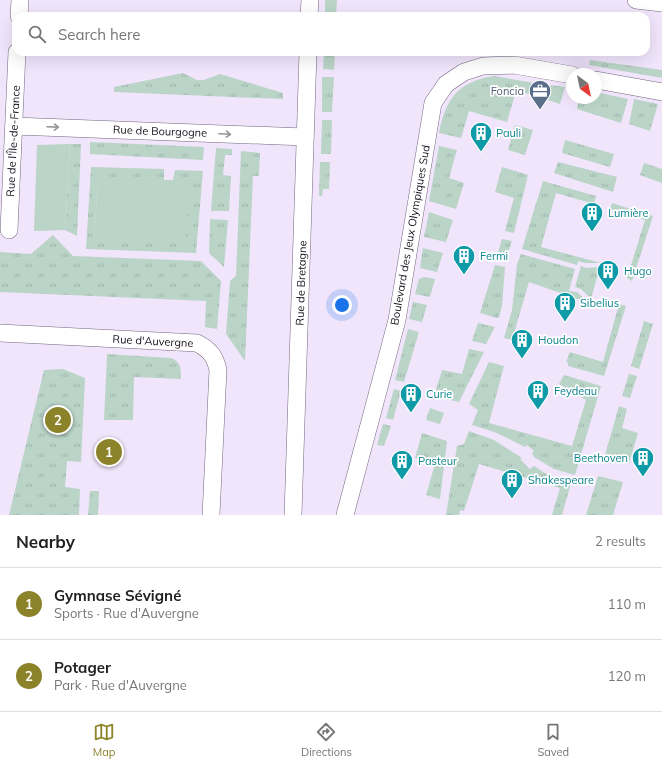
<!DOCTYPE html>
<html lang="en">
<head>
<meta charset="utf-8">
<style>
	body { margin:0; font-family:Mulish,sans-serif; background:#f6f6f6; color:#222 }
	.compass { position:absolute; left:566px; top:68px; width:36px; height:36px; border-radius:50%; background:#fff; box-shadow:0 4px 16px #0002; rotate:147deg }
	.you { position:absolute; left:342px; top:305px; width:14px; height:14px; margin:-10px; border:3px solid #fff; border-radius:50%; background:#1a73e8; box-shadow:0 0 0 6px #1a73e833 }
	.badge { display:grid; place-items:center; width:26px; height:26px; border-radius:50%; background:#8b822a; color:#fff; font-size:13px; font-weight:700 }
	.pin { position:absolute; translate:-50% -50%; border:2px solid #fff; box-shadow:0 1px 4px #0006 }
	.list { margin:0; padding:0; list-style:none }
	h2 { display:flex; justify-content:space-between; align-items:center; height:52px; margin:0; padding:0 16px; font-size:17px }
	h2 small { font-size:13px; font-weight:400; color:#767676 }
	.list li { display:grid; grid-template-columns:26px 1fr auto; gap:12px; align-items:center; box-sizing:border-box; height:72px; padding:0 16px; border-top:1px solid #e0e0e0 }
	.list b { display:block; font-size:15px; white-space:nowrap }
	.list p { margin:0; font-size:13px; white-space:nowrap; color:#767676 }
	.list em { font-size:13px; font-style:normal; color:#767676 }
	.icon { flex:none; width:22px; height:22px; fill:none; stroke:currentColor; stroke-width:2; stroke-linecap:round; stroke-linejoin:round }
	.map { position:relative; flex:none; width:662px; height:515px; overflow:hidden }
	.search { position:absolute; background:#fff; box-shadow:0 4px 16px #0002; left:12px; right:12px; top:12px; height:44px; display:flex; align-items:center; gap:10px; box-sizing:border-box; padding:0 14px; border-radius:12px; color:#767676; font-size:15px }
	.sheet { height:196px; background:#fff }
	nav { display:flex; justify-content:space-around; align-items:center; box-sizing:border-box; height:56px; border-top:1px solid #e0e0e0; background:#fff; font-size:11px; color:#767676 }
	nav a { display:grid; justify-items:center; gap:2px }
	nav .on { color:#8b822a }
	.map>svg:first-child { display:block }
	.grass { fill:url(#grass-tufts) }
	.pitch { fill:#bad4c8 }
	.lines { fill:none; stroke-linecap:round; stroke-linejoin:round }
	.street-casing { stroke:#73667e; stroke-width:18 }
	.street { stroke:#fff; stroke-width:17 }
	.oneway { stroke:#979499 }
	.labels { text-anchor:middle; dominant-baseline:central; stroke-width:3.5; stroke-linejoin:round; paint-order:stroke }
	.service-label { font-size:11px; fill:#4e5e75; stroke:#fff; text-anchor:end }
	.street-label { font-size:11px; fill:#18121c; stroke:#fff }
	.culture-label { font-size:11px; fill:#0d838f; stroke:#fff; text-anchor:start }
</style>
</head>
<body>
<div class="map">
<svg width="662" height="515" viewBox="0 0 662 515">
	<defs>
		<pattern id="grass-tufts" width="24" height="20" patternUnits="userSpaceOnUse"><rect width="24" height="20" fill="#bad4c8"/><path d="M3 7l-1-3M5 7V3M7 7l1-3M15 17l-1-3M17 17v-4M19 17l1-3" fill="none" stroke="#9fb5ab"/></pattern>
	</defs>
	<rect width="100%" height="100%" fill="#f1e5fc"/>
	<g class="grass">
		<path d="M325,0H337L336,16H325Z"/>
		<path d="M324,52H335L334,70L323,69Z"/>
		<path d="M590,60L662,70V78L589,65Z"/>
		<path d="M183,73L197,80H204L220,74L283,93V99L114,92V87Z"/>
		<path d="M494,76L534,83L529,94L516,91L507,122L469,111L461,138L439,133C445,100 458,81 494,76Z"/>
		<path d="M322,77H334L332,112H322Z"/>
		<path d="M549,85L565,87L560,104L544,99Z"/>
		<path d="M596,92L628,99L621,123L577,109L579,98H596Z"/>
		<path d="M634,99L658,104L650,131L629,124Z"/>
		<path d="M322,120H332L331,154H321Z"/>
		<path d="M515,125L533,130L525,155L508,150Z"/>
		<path d="M565,140L614,154L610,167L562,153Z"/>
		<path d="M90,142L204,147L203,160L90,154Z"/>
		<path d="M70,144H81L77,236L65,230Z"/>
		<path d="M439,146L457,150L449,178L464,183L456,209L429,201Z"/>
		<path d="M216,148L232,149V155H225L223,175L231,176L229,211H211Z"/>
		<path d="M241,151L260,153L259,176H253L245,361L226,334L230,281L236,276Z"/>
		<path d="M320,162H330L329,189H323L322,196H319Z"/>
		<path d="M558,162L617,177L613,192L554,173Z"/>
		<path d="M644,163L662,169V183L640,175Z"/>
		<path d="M91,167L164,169V180H98L94,238L190,181L173,180L175,170L203,171L196,253L86,249Z"/>
		<path d="M502,167L528,175L514,233L505,231L514,198L495,192Z"/>
		<path d="M543,181L596,196L594,204L556,193L541,247L601,263H585L578,261L577,265L522,249Z"/>
		<path d="M612,203L653,216L632,281L627,278L645,220L610,209Z"/>
		<path d="M429,212L453,220L446,242L424,237Z"/>
		<path d="M210,219L228,220L224,267L209,253Z"/>
		<path d="M53,235L73,256L201,261L221,281L217,329L205,327L206,301L0,292V252L31,254Z"/>
		<path d="M502,239L512,241L506,259L497,256Z"/>
		<path d="M423,248L443,253L437,272L420,268Z"/>
		<path d="M521,254L575,269L569,291L577,292L589,303L529,282L512,340L504,338L512,310L517,264Z"/>
		<path d="M495,265L505,267L502,306L499,317L497,318L480,313Z"/>
		<path d="M581,266L586,268L600,267L591,299L581,289L575,287Z"/>
		<path d="M424,277L435,279L430,297L415,294L419,279Z"/>
		<path d="M413,302L427,305L422,322L409,319Z"/>
		<path d="M619,304L626,306L604,376L568,366V362H566L570,352L603,362Z"/>
		<path d="M644,321L653,324L639,369L631,366Z"/>
		<path d="M478,323L495,327L486,344L472,341Z"/>
		<path d="M408,329L419,332L404,382L395,380Z"/>
		<path d="M469,349L484,352L459,402L434,396L442,370L462,374Z"/>
		<path d="M107,354L171,358C181,362 181,368 181,379L134,377L133,420H104Z"/>
		<path d="M489,362L504,366L489,423L572,446L586,400L559,384L564,375L601,386L575,475L554,469L534,457L532,453L534,451L527,445L525,447L497,433L472,425L478,410L469,404Z"/>
		<path d="M63,369L85,378L81,462L67,461L65,487L80,489L79,515H9L44,370Z"/>
		<path d="M629,374L637,376L630,398L622,396Z"/>
		<path d="M394,389L401,391L393,420L386,418Z"/>
		<path d="M619,406L627,409L622,428L638,433L629,463L605,455Z"/>
		<path d="M430,408L444,413L440,424L426,420Z"/>
		<path d="M383,424L391,426L384,446L377,445Z"/>
		<path d="M469,431L494,440L522,458L520,459L530,469L534,466L551,477L571,483L562,515H552L560,488L479,464L464,511L460,510L459,515H446L457,446L464,444Z"/>
		<path d="M422,433L447,441L440,499L426,495L435,464L415,458Z"/>
		<path d="M598,476L623,482L613,515H586Z"/>
		<path d="M90,491H99L98,515H88Z"/>
	</g>
	<g class="pitch">
		<path d="M70,144L65,230L34,231L37,145Z"/>
		<path d="M98,180H190L185,241L94,238Z"/>
	</g>
	<g class="lines">
		<g class="street-casing">
			<g id="street">
				<path d="M636,0L662,3"/>
				<path d="M19,16L20,0"/>
				<path d="M309,16L310,0"/>
				<path d="M596,80L662,92"/>
				<path d="M14,126L305,137"/>
				<path d="M9,230L17,52"/>
				<path d="M0,333L197,343C210,350 215,356 218,370L211,515"/>
				<path d="M293,515L308,52"/>
				<path d="M345,515L397,320L433,103L446,84L464,72L483,66L514,65L572,75"/>
			</g>
		</g>
		<use href="#street" class="street"/>
	</g>
	<defs><path id="oneway-shaft" d="M-6 0H5M1.5-3L5.5 0L1.5 3" fill="none" stroke-width="1.6" stroke-linecap="round" stroke-linejoin="round"/></defs>
	<g class="oneway">
		<use href="#oneway-shaft" transform="translate(53 127) rotate(2)"/>
		<use href="#oneway-shaft" transform="translate(225 134) rotate(3)"/>
	</g>
	<defs>
		<g id="office-pin" transform="scale(1.15)"><path d="M0 17L-7.5 6A9.5 9.5 0 1 1 7.5 6Z" fill="#5c6f8a" stroke="#fff"/><path d="M-6-3h4V-5.5h4V-3h4V5H-6ZM-1-4.5V-3h2v-1.5ZM-6 0V1H6V0Z" fill="#fff"/></g>
		<g id="building-pin" transform="scale(1.15)"><path d="M0 17L-7.5 6A9.5 9.5 0 1 1 7.5 6Z" fill="#0f9aa8" stroke="#fff"/><path d="M-4-6H4V6H1V3H-1V6H-4ZM-2.5-4.3h1.7v1.8h-1.7ZM.8-4.3h1.7v1.8H.8ZM-2.5-1h1.7V.8h-1.7ZM.8-1h1.7V.8H.8Z" fill="#fff"/></g>
	</defs>
	<g fill-rule="evenodd">
		<use href="#office-pin" x="540" y="91"/>
		<use href="#building-pin" x="481" y="133"/>
		<use href="#building-pin" x="592" y="213"/>
		<use href="#building-pin" x="464" y="256"/>
		<use href="#building-pin" x="608" y="271"/>
		<use href="#building-pin" x="565" y="303"/>
		<use href="#building-pin" x="522" y="340"/>
		<use href="#building-pin" x="538" y="391"/>
		<use href="#building-pin" x="411" y="394"/>
		<use href="#building-pin" x="643" y="458"/>
		<use href="#building-pin" x="402" y="461"/>
		<use href="#building-pin" x="512" y="480"/>
	</g>
	<g class="labels">
		<g class="service-label">
			<text x="524" y="91">Foncia</text>
		</g>
		<g class="street-label">
			<text transform="translate(160 131) rotate(2)">Rue de Bourgogne</text>
			<text transform="translate(13 141) rotate(-87)">Rue de l'Île-de-France</text>
			<text transform="translate(410 235) rotate(-80)">Boulevard des Jeux Olympiques Sud</text>
			<text transform="translate(301 283) rotate(-88)">Rue de Bretagne</text>
			<text transform="translate(153 341) rotate(3)">Rue d'Auvergne</text>
		</g>
		<g class="culture-label">
			<text x="496" y="133">Pauli</text>
			<text x="608" y="213">Lumière</text>
			<text x="480" y="256">Fermi</text>
			<text x="624" y="271">Hugo</text>
			<text x="580" y="303">Sibelius</text>
			<text x="538" y="340">Houdon</text>
			<text x="554" y="391">Feydeau</text>
			<text x="426" y="394">Curie</text>
			<text x="628" y="458" text-anchor="end">Beethoven</text>
			<text x="418" y="461">Pasteur</text>
			<text x="528" y="480">Shakespeare</text>
		</g>
	</g>
</svg>
<svg class="compass" viewBox="-18 -18 36 36"><path d="M0-13l5 13h-10z" fill="#e53935"/><path d="M0 13l5-13h-10z" fill="#767676"/></svg>
<div class="you"></div>
<div class="pin badge" style="left:109px;top:452px">1</div>
<div class="pin badge" style="left:58px;top:420px">2</div>
<div class="search"><svg class="icon" aria-label="search" viewBox="0 0 24 24"><circle cx="10" cy="10" r="6"/><path d="M15 15l6 6"/></svg>Search here</div>
</div>
<section class="sheet">
<h2>Nearby<small>2 results</small></h2>
<ul class="list">
<li><span class="badge">1</span><div><b>Gymnase Sévigné</b><p>Sports · Rue d'Auvergne</p></div><em>110 m</em></li>
<li><span class="badge">2</span><div><b>Potager</b><p>Park · Rue d'Auvergne</p></div><em>120 m</em></li>
</ul>
</section>
<nav>
<a class="on"><svg class="icon" aria-label="map" viewBox="0 0 24 24"><path d="M3 6l6-2 6 2 6-2v14l-6 2-6-2-6 2zM9 4v14M15 6v14"/></svg>Map</a>
<a><svg class="icon" aria-label="directions" viewBox="0 0 24 24"><path d="M12 3l9 9-9 9-9-9zM9 14v-3h6M13 9l2 2-2 2"/></svg>Directions</a>
<a><svg class="icon" aria-label="saved" viewBox="0 0 24 24"><path d="M7 4h10v16l-5-4-5 4z"/></svg>Saved</a>
</nav>
</body>
</html>
